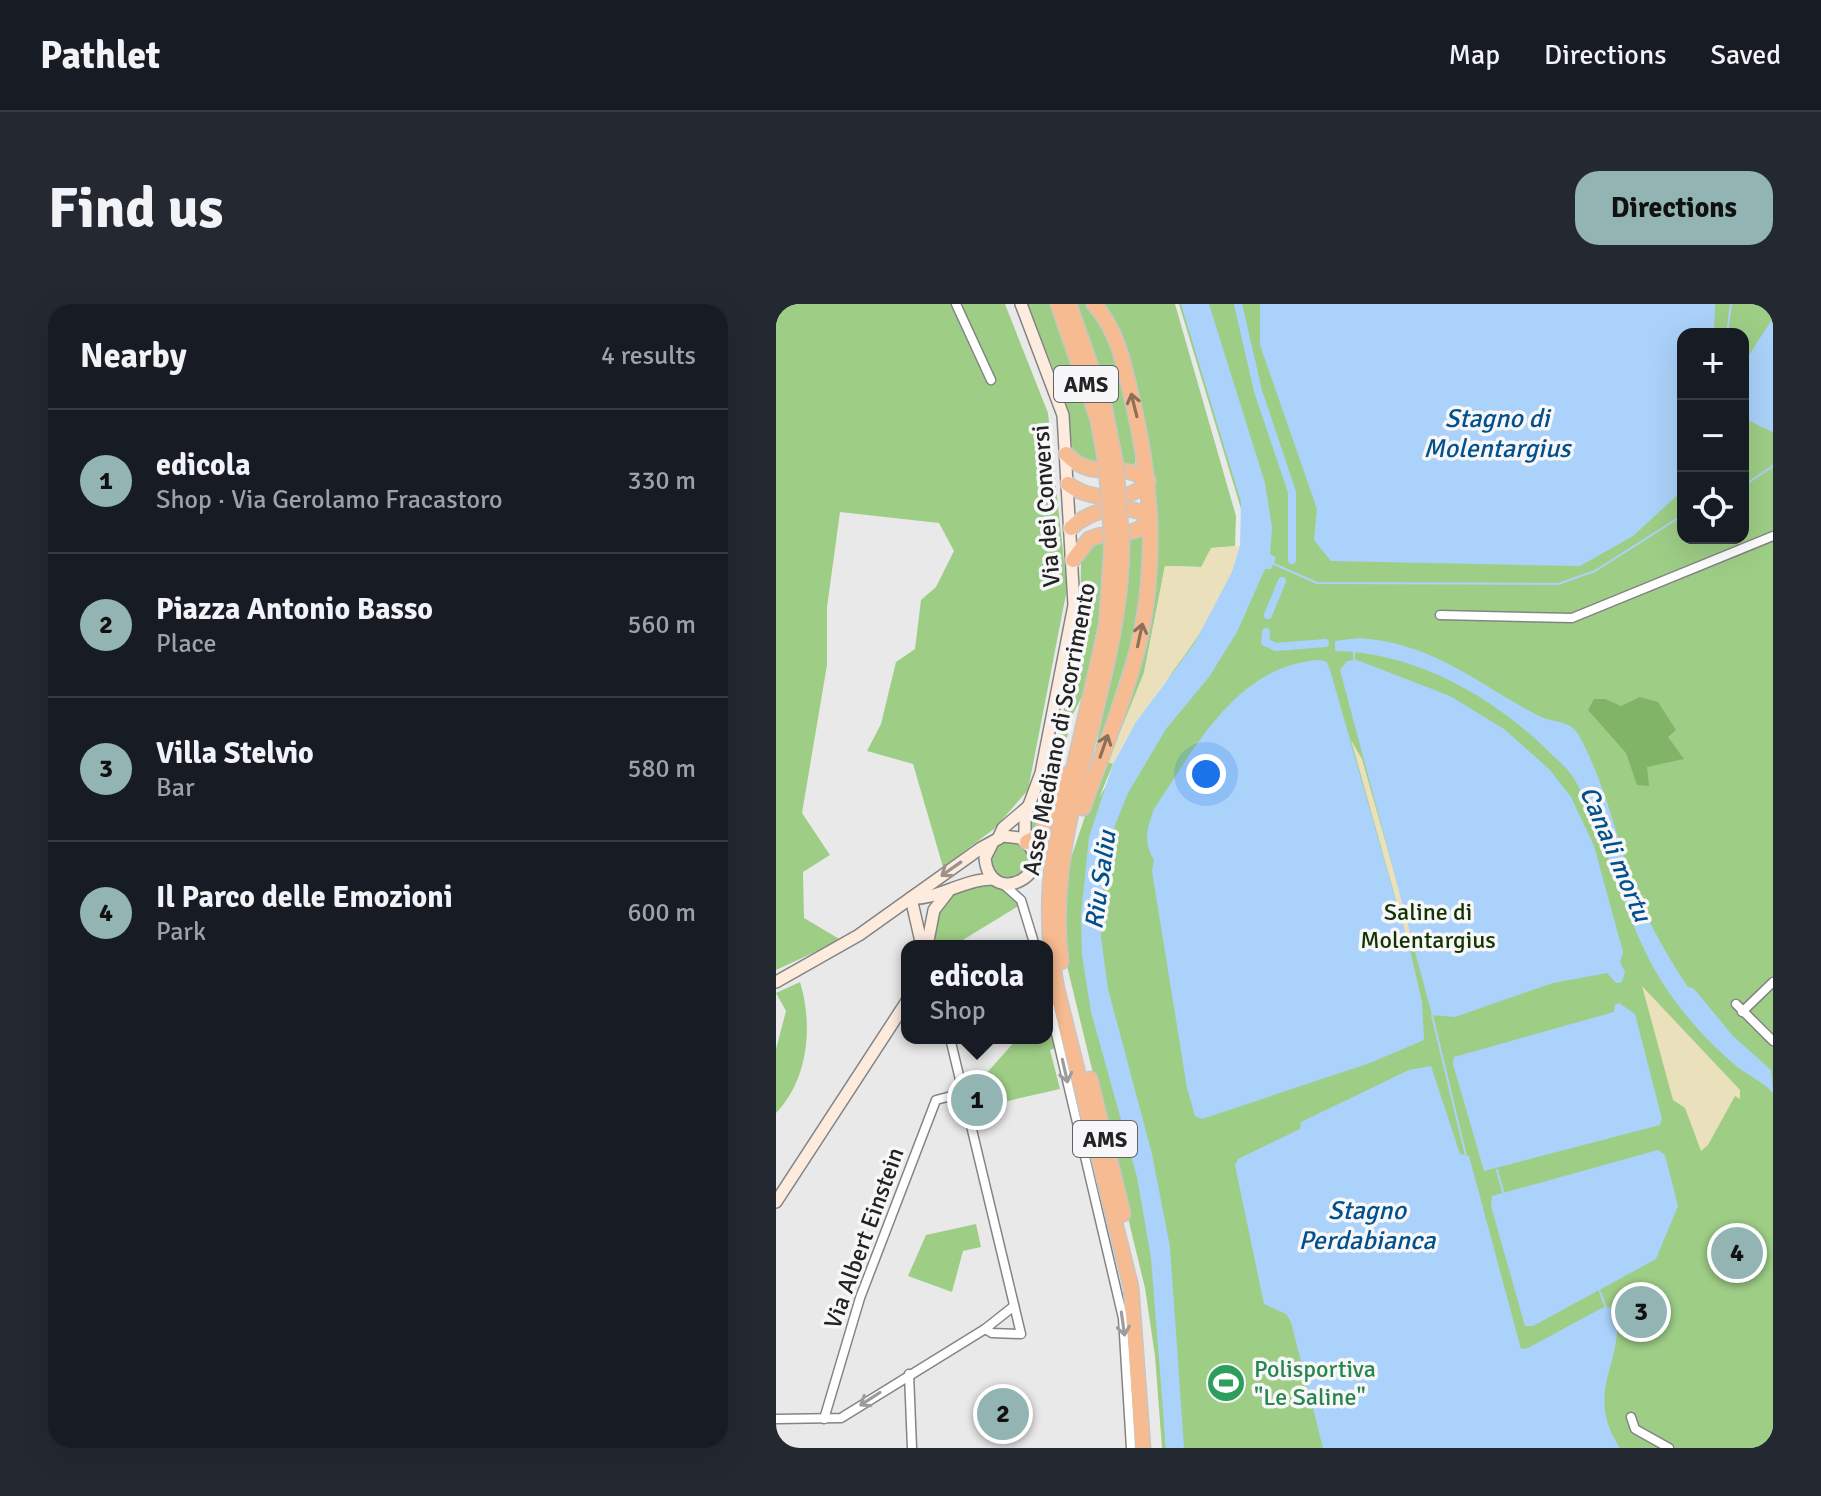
<!DOCTYPE html>
<html lang="en">
<head>
<meta charset="utf-8">
<style>
	body { margin:0; font-family:Signika,sans-serif; background:#242831; color:#f1f3f6 }
	.controls { position:absolute; right:24px; top:24px; display:grid; overflow:hidden; border-radius:16px; box-shadow:0 8px 32px #0002 }
	.controls button { width:72px; height:72px; display:grid; place-items:center; padding:0; border:0; border-bottom:2px solid #363941; background:#171b24; color:#f1f3f6; font:40px sans-serif }
	.you { position:absolute; left:430px; top:470px; width:28px; height:28px; margin:-20px; border:6px solid #fff; border-radius:50%; background:#1a73e8; box-shadow:0 0 0 12px #1a73e833 }
	.badge { display:grid; place-items:center; width:52px; height:52px; border-radius:50%; background:#92b4b2; color:#111; font-size:26px; font-weight:700 }
	.pin { position:absolute; translate:-50% -50%; border:4px solid #fff; box-shadow:0 2px 8px #0006 }
	.popup { position:absolute; left:125px; top:636px; width:152px; height:104px; box-sizing:border-box; display:grid; place-content:center; border-radius:16px; background:#171b24; filter:drop-shadow(0 2px 6px #0005); font-size:26px; white-space:nowrap; color:#9ea1a6 }
	.popup b { font-size:30px; color:#f1f3f6 }
	.popup::after { content:''; position:absolute; left:50%; top:100%; margin-left:-16px; border:16px solid transparent; border-top-color:#171b24 }
	.list { margin:0; padding:0; list-style:none }
	h2 { display:flex; justify-content:space-between; align-items:center; height:104px; margin:0; padding:0 32px; font-size:34px }
	h2 small { font-size:26px; font-weight:400; color:#9ea1a6 }
	.list li { display:grid; grid-template-columns:52px 1fr auto; gap:24px; align-items:center; box-sizing:border-box; height:144px; padding:0 32px; border-top:2px solid #363941 }
	.list b { display:block; font-size:30px; white-space:nowrap }
	.list p { margin:0; font-size:26px; white-space:nowrap; color:#9ea1a6 }
	.list em { font-size:26px; font-style:normal; color:#9ea1a6 }
	.icon { flex:none; width:44px; height:44px; fill:none; stroke:currentColor; stroke-width:2; stroke-linecap:round; stroke-linejoin:round }
	.map { position:relative; flex:none; width:997px; height:1144px; overflow:hidden; border-radius:24px }
	header { display:flex; align-items:center; gap:48px; box-sizing:border-box; height:112px; padding:0 40px; background:#171b24; border-bottom:2px solid #363941 }
	header strong { font-size:38px }
	nav { display:flex; gap:44px; margin-inline-start:auto; font-size:28px }
	.intro { display:flex; align-items:center; justify-content:space-between; box-sizing:border-box; height:192px; padding:0 48px }
	h1 { margin:0; font-size:56px }
	.button { padding:20px 36px; border-radius:24px; background:#92b4b2; color:#111; font-size:28px; font-weight:700 }
	main { display:flex; gap:48px; padding:0 48px }
	aside { flex:1; background:#171b24; border-radius:24px; box-shadow:0 8px 32px #0002 }
	.map>svg:first-child { display:block }
	.green { fill:#9ece86; fill-rule:evenodd }
	.forest { fill:#82b468 }
	.sand { fill:#eae0bb }
	.water { fill:#abd2fa }
	.lines { fill:none; stroke-linecap:round; stroke-linejoin:round }
	.stream { stroke:#abd2fa; stroke-width:2 }
	.canal { stroke:#abd2fa; stroke-width:8 }
	.street-casing { stroke:#848484; stroke-width:11 }
	.secondary-casing { stroke:#848484; stroke-width:14 }
	.highway-casing { stroke:#c6c6c6; stroke-width:17 }
	.street { stroke:#fff; stroke-width:8 }
	.secondary { stroke:#fdebde; stroke-width:11 }
	.highway { stroke:#f7bb91; stroke-width:14 }
	.highway-bridge-casing { stroke:#c6c6c6; stroke-width:17; stroke-linecap:butt }
	.highway-bridge { stroke:#f7bb91; stroke-width:14 }
	.oneway { stroke:#8d6f5a }
	.oneway2 { stroke:#9b918a }
	.oneway3 { stroke:#9c9c9c }
	.labels { text-anchor:middle; dominant-baseline:central; stroke-width:7; stroke-linejoin:round; paint-order:stroke }
	.shield { fill:#f7f6f8; stroke:#636263; stroke-width:2 }
	.shield-label { font-size:22px; font-weight:bold; fill:#232323 }
	.street-label { font-size:24px; fill:#232323; stroke:#f7f6f8 }
	.park-label { font-size:24px; fill:#133300; stroke:#f7f6f8 }
	.leisure-label { font-size:24px; fill:#27864d; stroke:#f7f6f8; text-anchor:start }
	.water-label { font-size:26px; font-style:italic; fill:#03518c; stroke:#f7f6f8 }
</style>
</head>
<body>
<header>
<strong>Pathlet</strong>
<nav><a>Map</a><a>Directions</a><a>Saved</a></nav>
</header>
<div class="intro"><h1>Find us</h1><a class="button">Directions</a></div>
<main>
<aside>
<h2>Nearby<small>4 results</small></h2>
<ul class="list">
<li><span class="badge">1</span><div><b>edicola</b><p>Shop · Via Gerolamo Fracastoro</p></div><em>330 m</em></li>
<li><span class="badge">2</span><div><b>Piazza Antonio Basso</b><p>Place</p></div><em>560 m</em></li>
<li><span class="badge">3</span><div><b>Villa Stelvio</b><p>Bar</p></div><em>580 m</em></li>
<li><span class="badge">4</span><div><b>Il Parco delle Emozioni</b><p>Park</p></div><em>600 m</em></li>
</ul>
</aside>
<div class="map">
<svg width="997" height="1144" viewBox="0 0 997 1144">
	<rect width="100%" height="100%" fill="#e9e9ea"/>
	<g class="green">
		<path d="M0,0H229L272,109L291,285L252,486L218,525L167,563L137,460L91,447L105,420L120,358L139,345L145,296L160,283L178,247L163,219L64,208L51,303V361L26,509L54,551L27,568L28,614L65,636L0,666Z"/>
		<path d="M251,0H276L313,111L324,163H318L297,148L288,91Z"/>
		<path d="M300,0H313C334,25 364,133 359,163L346,162Z"/>
		<path d="M325,0H399L460,212L459,242L436,244L426,263L389,262L368,369L332,458L337,460L323,494L461,256L466,236L465,205L403,0H997V1144H393L381,994L390,1144H386L379,1052L369,984L291,662L289,590L294,557L355,375L382,254L372,137L364,103ZM907,30H967V234H907Z"/>
		<path d="M368,230L361,322L315,465L346,324L353,240L326,301L308,389L297,410L282,469L259,527L254,529C255,510 266,498 272,480L304,330L305,255L315,237Z"/>
		<circle cx="234" cy="556" r="19"/>
		<path d="M208,579L222,582L244,601L177,642H158C151,602 174,587 208,579Z"/>
		<path d="M24,678C37,720 33,775 0,809V745L10,707L0,689Z"/>
		<path d="M271,729H275L279,744L274,746L284,785L197,805L190,775L208,772L240,736L271,734Z"/>
		<path d="M200,920L205,943L187,947L176,988L132,972L150,931Z"/>
	</g>
	<path class="forest" d="M864,393L882,398L900,426L892,433L908,455L871,463L873,482L861,481L850,449L812,406L818,395H829L845,402Z"/>
	<g class="sand">
		<path d="M464,242C444,327 373,384 337,460L332,458L368,369L389,262L425,263L435,244Z"/>
		<path d="M575,436L586,455L638,638L634,646Z"/>
		<path d="M866,682L964,786V795L959,792L932,841L925,847L909,804L897,796Z"/>
	</g>
	<g class="water">
		<path d="M405,0H433L489,179L496,223L494,250L500,254L495,265H489L461,328L433,373L390,425L352,489L339,521L327,580L325,633L332,685L376,850L394,943L408,1144H390L375,954L361,873L315,708L306,651L305,611L313,533L337,460L360,418L418,340L456,268L464,242L465,198Z"/>
		<path d="M484,0H939L938,30H907V186L857,232L804,262L555,257L538,236L541,205L484,41Z"/>
		<path d="M997,14V128L969,115L971,54Z"/>
		<path d="M582,334C660,339 700,380 765,413C777,418 795,417 802,430C829,478 840,533 859,585C873,620 891,651 911,682L918,685L957,732L995,766L997,789C987,777 970,771 958,760C931,737 905,708 886,678C847,615 834,541 799,476C792,464 780,455 770,445C715,391 637,348 559,347V337Z"/>
		<path d="M544,356L551,358L554,366L634,646L646,698L648,736L594,759L426,815L419,812L411,784L376,567L378,556C367,537 371,525 378,505C420,443 460,361 544,356Z"/>
		<path d="M581,356L674,392L728,425L773,465L795,493L818,542L847,648L844,658L849,668L846,678L840,679L831,669L777,679L679,713L656,711L564,366L571,357Z"/>
		<path d="M843,699L859,710L886,815L884,821L708,867L677,760L678,753L838,708L839,701Z"/>
		<path d="M655,762L684,850L693,852L745,1045L752,1044L826,1004L834,1003L841,1010C846,1063 808,1089 844,1144H547L515,1018L510,1010L488,1000L459,861L462,855L524,825L525,818L633,766Z"/>
		<path d="M882,846L889,851L902,902L880,955L757,1022H749L715,902L716,892Z"/>
	</g>
	<g class="lines">
		<g class="stream">
			<path d="M951,30L955,0"/>
			<path d="M967,182L997,162"/>
			<path d="M498,260L541,279L782,280L819,267L907,211"/>
			<path d="M578,345V356"/>
			<path d="M656,711L690,852"/>
			<path d="M721,866L727,888"/>
			<path d="M823,985L830,1004"/>
		</g>
		<g class="canal">
			<path d="M462,0L482,87L516,188V256"/>
			<path d="M492,311L506,277"/>
			<path d="M490,328L489,338L500,343L549,339"/>
		</g>
		<g class="street-casing">
			<g id="street">
				<path d="M180,0L215,76"/>
				<path d="M664,311L796,314L997,232"/>
				<path d="M227,580L245,596L259,642"/>
				<path d="M271,691L347,1014L355,1144"/>
				<path d="M960,700L997,737"/>
				<path d="M966,708L997,678"/>
				<path d="M174,734L245,1030L216,1029L209,1025"/>
				<path d="M133,1070L136,1144"/>
				<path d="M855,1113L859,1125L893,1144"/>
				<path d="M0,1115L65,1114L209,1025L238,1002"/>
				<path d="M48,1115L84,994L160,796L187,789"/>
			</g>
		</g>
		<g class="secondary-casing">
			<g id="secondary">
				<path d="M245,0L287,111L298,301L265,469L249,512V537"/>
				<path d="M222,535L227,524L253,502"/>
				<path d="M135,594C159,597 186,575 218,575"/>
				<path d="M135,594L146,642"/>
				<path d="M151,642L158,606L172,588"/>
				<path d="M0,678L83,631L205,544L227,532L244,534C290,564 214,609 209,554L217,538"/>
				<path d="M0,898L131,697"/>
			</g>
		</g>
		<g class="highway-casing">
			<g id="highway">
				<path d="M282,0L322,116L330,161"/>
				<path d="M293,0L327,97L340,161"/>
				<path d="M290,150C319,180 345,155 372,177"/>
				<path d="M292,180C312,196 355,200 372,177"/>
				<path d="M295,224C314,206 345,199 370,210L374,217"/>
				<path d="M336,239L330,324L277,553C271,598 272,641 281,685L355,983L367,1144"/>
				<path d="M297,256L313,235C333,225 358,235 374,217"/>
				<path d="M307,504C327,447 352,389 365,330C381,252 375,172 356,95C348,61 342,27 318,0"/>
				<path d="M251,538L265,531L287,470"/>
				<path d="M285,658C267,519 346,381 346,239"/>
				<path d="M314,775L347,910"/>
			</g>
		</g>
		<use href="#street" class="street"/>
		<use href="#secondary" class="secondary"/>
		<use href="#highway" class="highway"/>
		<g class="highway-bridge-casing">
			<g id="highway-bridge">
				<path d="M330,161L336,239"/>
				<path d="M340,161L346,239"/>
			</g>
		</g>
		<use href="#highway-bridge" class="highway-bridge"/>
	</g>
	<defs><path id="oneway-shaft" d="M-6 0H5M1.5-3L5.5 0L1.5 3" fill="none" stroke-width="1.6" stroke-linecap="round" stroke-linejoin="round" transform="scale(2)"/></defs>
	<g class="oneway">
		<use href="#oneway-shaft" transform="translate(358 101) rotate(-104)"/>
		<use href="#oneway-shaft" transform="translate(364 331) rotate(-78)"/>
		<use href="#oneway-shaft" transform="translate(328 442) rotate(-71)"/>
	</g>
	<use class="oneway2" href="#oneway-shaft" transform="translate(175 565) rotate(145)"/>
	<g class="oneway3">
		<use href="#oneway-shaft" transform="translate(289 767) rotate(77)"/>
		<use href="#oneway-shaft" transform="translate(347 1020) rotate(82)"/>
		<use href="#oneway-shaft" transform="translate(94 1095) rotate(147)"/>
	</g>
	<defs>
		<g id="stadium-disc" transform="scale(2)"><circle r="9.5" fill="#2e9e5b" stroke="#f7f6f8"/><path d="M0-5a6.5 5 0 1 0 0 10a6.5 5 0 1 0 0-10ZM-3.5-1.8h7v3.6h-7Z" fill="#fff"/></g>
	</defs>
	<g fill-rule="evenodd">
		<use href="#stadium-disc" x="450" y="1079"/>
	</g>
	<g class="labels">
		<g class="shield">
			<rect x="278" y="62" width="64" height="36" rx="6"/>
			<rect x="297" y="817" width="64" height="36" rx="6"/>
		</g>
		<g class="shield-label">
			<text x="310" y="80">AMS</text>
			<text x="329" y="835">AMS</text>
		</g>
		<g class="street-label">
			<text transform="translate(270 202) rotate(-94)">Via dei Conversi</text>
			<text transform="translate(283 425) rotate(-79)">Asse Mediano di Scorrimento</text>
			<text transform="translate(88 934) rotate(-70)">Via Albert Einstein</text>
		</g>
		<g class="park-label">
			<text x="652" y="608">Saline di<tspan x="652" dy="28">Molentargius</tspan></text>
		</g>
		<g class="leisure-label">
			<text x="478" y="1065">Polisportiva<tspan x="478" dy="28">"Le Saline"</tspan></text>
		</g>
		<g class="water-label">
			<text x="721" y="115">Stagno di<tspan x="721" dy="30">Molentargius</tspan></text>
			<text transform="translate(839 550) rotate(67)">Canali mortu</text>
			<text transform="translate(325 576) rotate(-82)">Riu Saliu</text>
			<text x="591" y="907">Stagno<tspan x="591" dy="30">Perdabianca</tspan></text>
		</g>
	</g>
</svg>
<div class="controls">
<button>+</button>
<button>−</button>
<button><svg class="icon" aria-label="locate" viewBox="0 0 24 24"><circle cx="12" cy="12" r="6"/><path d="M12 2v4M12 18v4M2 12h4M18 12h4"/></svg></button>
</div>
<div class="you"></div>
<div class="pin badge" style="left:201px;top:796px">1</div>
<div class="popup"><b>edicola</b>Shop</div>
<div class="pin badge" style="left:227px;top:1110px">2</div>
<div class="pin badge" style="left:865px;top:1008px">3</div>
<div class="pin badge" style="left:961px;top:949px">4</div>
</div>
</main>
</body>
</html>
